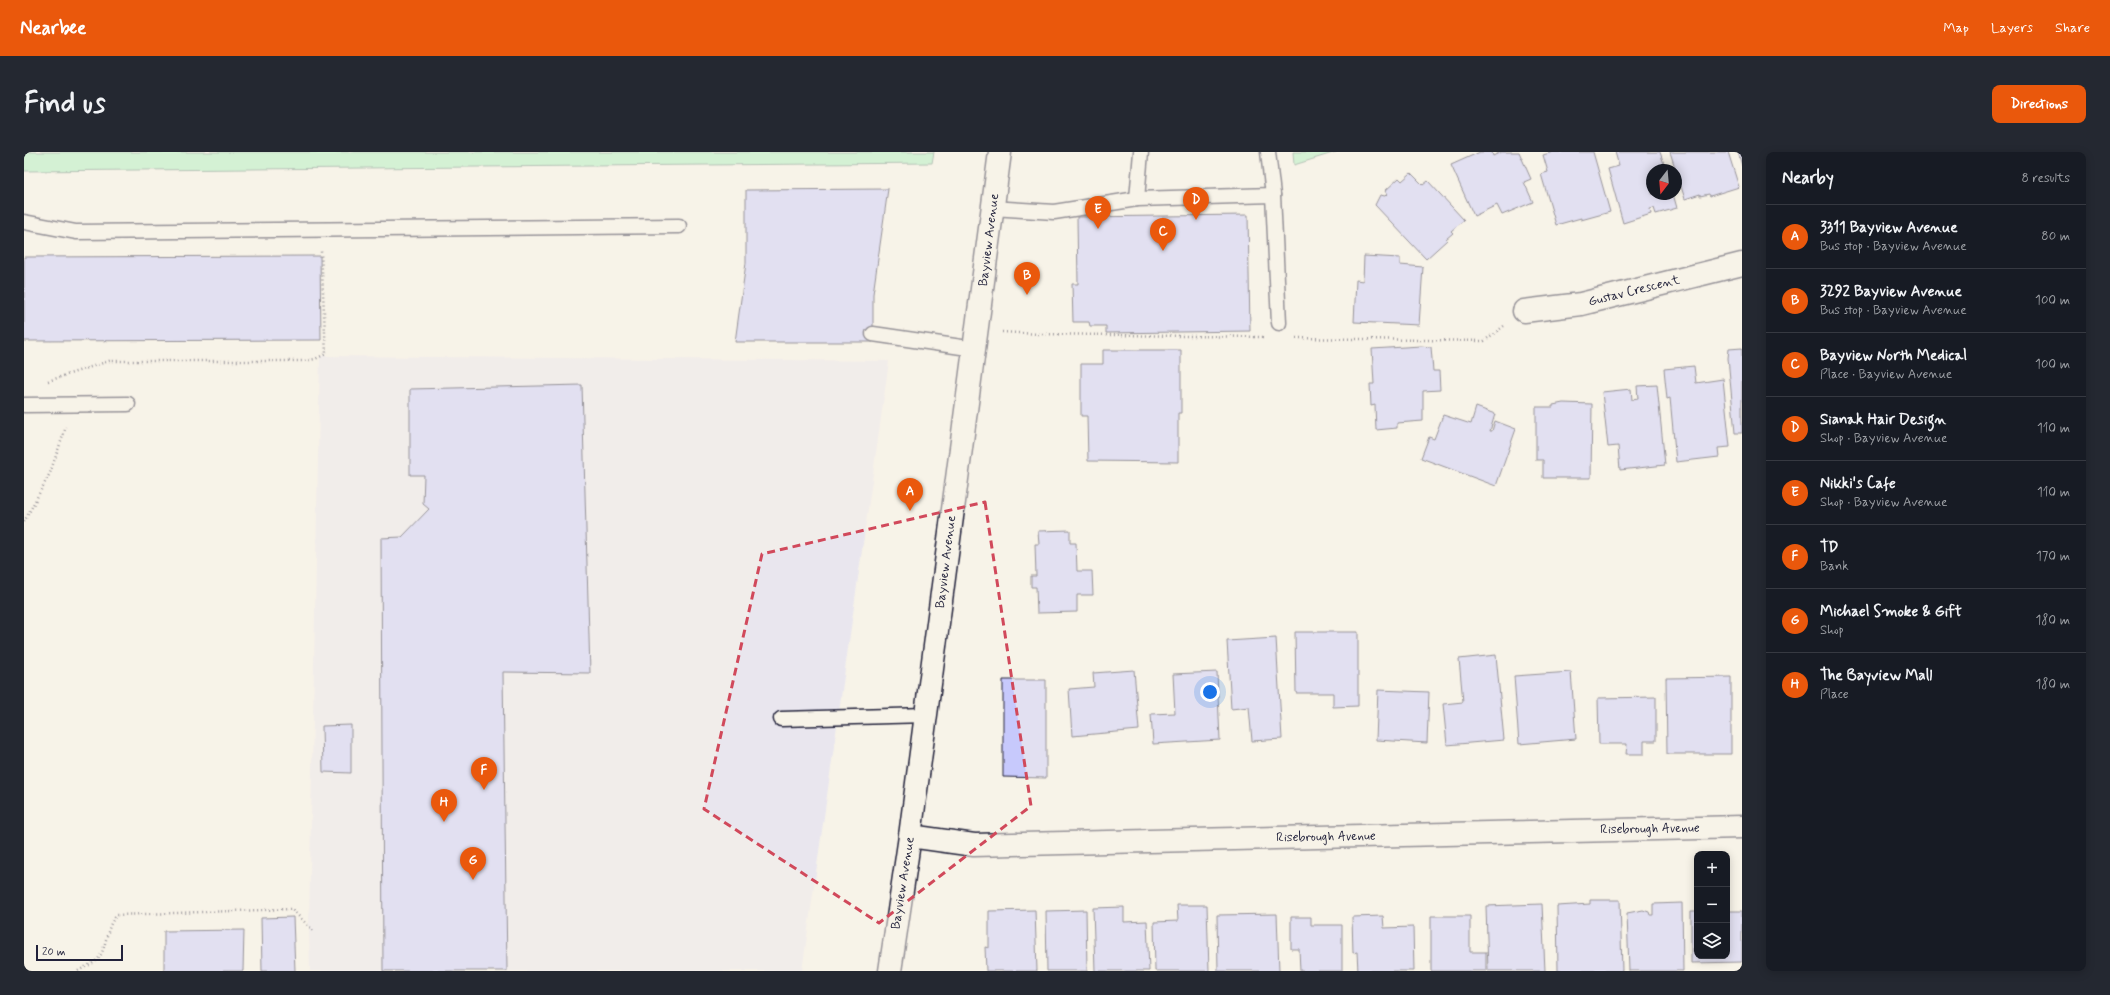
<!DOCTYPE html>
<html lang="en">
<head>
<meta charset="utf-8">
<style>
	body { margin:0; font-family:Mynerve,sans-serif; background:#242831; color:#f1f3f6 }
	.controls { position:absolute; right:12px; bottom:12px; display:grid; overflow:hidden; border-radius:8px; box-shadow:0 2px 10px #0003 }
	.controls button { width:36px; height:36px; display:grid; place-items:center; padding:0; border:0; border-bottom:1px solid #363941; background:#171b24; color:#f1f3f6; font:20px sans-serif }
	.compass { position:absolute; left:1622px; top:12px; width:36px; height:36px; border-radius:50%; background:#171b24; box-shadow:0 2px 10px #0003; rotate:196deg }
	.scale { position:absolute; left:12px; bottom:10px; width:87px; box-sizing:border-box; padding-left:4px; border:2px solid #22223b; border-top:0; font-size:11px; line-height:14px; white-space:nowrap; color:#22223b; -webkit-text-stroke:3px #f7f3e8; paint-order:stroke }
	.you { position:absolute; left:1186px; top:540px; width:14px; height:14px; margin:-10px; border:3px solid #fff; border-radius:50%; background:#1a73e8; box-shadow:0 0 0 6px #1a73e833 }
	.badge { display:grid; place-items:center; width:26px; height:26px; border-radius:50%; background:#ea580c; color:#fff; font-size:13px; font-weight:700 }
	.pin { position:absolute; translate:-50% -33px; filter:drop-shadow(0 1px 2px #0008) }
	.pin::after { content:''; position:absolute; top:21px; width:14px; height:12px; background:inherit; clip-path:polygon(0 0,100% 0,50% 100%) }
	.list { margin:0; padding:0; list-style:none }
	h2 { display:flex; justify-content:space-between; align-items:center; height:52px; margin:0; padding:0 16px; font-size:17px }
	h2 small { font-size:13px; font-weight:400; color:#9ea1a6 }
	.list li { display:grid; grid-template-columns:26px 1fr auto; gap:12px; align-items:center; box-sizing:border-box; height:64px; padding:0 16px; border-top:1px solid #363941 }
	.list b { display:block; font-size:15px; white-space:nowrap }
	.list p { margin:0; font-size:13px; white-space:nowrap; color:#9ea1a6 }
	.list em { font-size:13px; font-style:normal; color:#9ea1a6 }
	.icon { flex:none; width:22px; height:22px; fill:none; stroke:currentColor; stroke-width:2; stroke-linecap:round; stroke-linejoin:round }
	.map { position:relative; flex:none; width:1718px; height:819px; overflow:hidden; border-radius:8px }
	header { display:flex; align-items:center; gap:24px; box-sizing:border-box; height:56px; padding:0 20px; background:#ea580c; color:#fff }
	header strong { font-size:19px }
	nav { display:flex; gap:22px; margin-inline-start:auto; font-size:14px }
	.intro { display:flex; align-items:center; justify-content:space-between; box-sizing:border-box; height:96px; padding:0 24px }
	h1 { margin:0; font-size:28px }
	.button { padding:10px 18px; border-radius:8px; background:#ea580c; color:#fff; font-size:14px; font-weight:700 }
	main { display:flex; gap:24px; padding:0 24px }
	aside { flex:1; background:#171b24; border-radius:8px; box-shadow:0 2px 10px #0003 }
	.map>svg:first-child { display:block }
	.built { fill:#e9e6ee }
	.green { fill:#a9f0bd; stroke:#66897c }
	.building { fill:#c7c9fc; stroke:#22223b }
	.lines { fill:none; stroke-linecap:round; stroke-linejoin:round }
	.lane-casing { stroke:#22223b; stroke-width:17 }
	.street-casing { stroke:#22223b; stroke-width:25 }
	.secondary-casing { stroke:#22223b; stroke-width:25 }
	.path { stroke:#22223b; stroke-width:2.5; stroke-dasharray:1 3; stroke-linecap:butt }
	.lane { stroke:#f7f3e8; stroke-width:14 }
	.street { stroke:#f7f3e8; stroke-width:22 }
	.secondary { stroke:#f7f3e8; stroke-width:22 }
	.marked { fill:none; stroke:#d1495b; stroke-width:3; stroke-dasharray:8 5; stroke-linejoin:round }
	.labels { text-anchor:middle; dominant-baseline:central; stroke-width:3.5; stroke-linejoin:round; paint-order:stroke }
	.street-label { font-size:13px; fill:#22223b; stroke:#f7f3e8 }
</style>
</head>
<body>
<header>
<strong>Nearbee</strong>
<nav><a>Map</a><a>Layers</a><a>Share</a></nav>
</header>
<div class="intro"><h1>Find us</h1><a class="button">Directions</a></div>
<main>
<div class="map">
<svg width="1718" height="819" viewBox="0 0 1718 819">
	<rect width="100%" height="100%" fill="#f7f3e8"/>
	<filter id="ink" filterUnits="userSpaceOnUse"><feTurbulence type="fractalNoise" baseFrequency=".025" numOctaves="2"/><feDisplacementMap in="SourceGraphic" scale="8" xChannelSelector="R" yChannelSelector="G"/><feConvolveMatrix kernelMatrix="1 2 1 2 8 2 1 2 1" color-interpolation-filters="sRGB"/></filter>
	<g filter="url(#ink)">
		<path class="built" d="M296,204L865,209L778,819H286L285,774Z"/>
		<g class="green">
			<path d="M0,0H910L908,11L0,19Z"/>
			<path d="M1269,0H1312L1270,13Z"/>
		</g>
		<g class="building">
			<path d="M1456,0H1468L1469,4L1477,0H1495L1507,27L1500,30L1509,50L1478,63L1473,53L1450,64L1427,13Z"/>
			<path d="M1529,0H1569L1586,60L1557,68V66L1532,73L1517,22L1524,20L1519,3Z"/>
			<path d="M1591,0H1636L1642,18H1628V42H1649L1653,56L1632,62L1630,56L1626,57L1627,62L1599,71L1584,17L1595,14Z"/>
			<path d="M1646,0H1704L1715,35L1686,44L1685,42L1676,44V42L1661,47Z"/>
			<path d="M1714,0H1718V14Z"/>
			<path d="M1387,21L1399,33L1404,29L1440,68L1427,79L1429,81L1422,87L1423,88L1402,107L1351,53L1356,43L1361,44L1363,42L1361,39L1375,26L1378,29Z"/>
			<path d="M864,37L849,142V190H711L722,111V38Z"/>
			<path d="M1224,63L1226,179L1082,181V174H1066L1065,170H1049L1048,132H1054L1053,65Z"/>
			<path d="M296,104L297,188L0,189V105Z"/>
			<path d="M1340,104L1376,106V113L1399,115L1395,173L1330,170L1332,128L1339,129Z"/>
			<path d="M1397,194L1407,195L1409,219H1415L1416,238L1399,239V269L1373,271V276L1352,278L1351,253L1347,254L1346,232H1350L1348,197Z"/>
			<path d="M1718,196V281H1711L1704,206L1705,197Z"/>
			<path d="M1079,198H1157V261H1154V310L1064,309L1063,264H1057V212H1079Z"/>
			<path d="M1670,214L1672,231L1699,227L1706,295L1694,296L1695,305L1652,310L1646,246L1643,247L1640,217Z"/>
			<path d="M558,233L566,521L479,520L483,819H359L357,386L378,385L405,357L399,352L400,323H386V237Z"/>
			<path d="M1633,233L1641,313L1596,318L1594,294L1584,295L1578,240L1607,237L1608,248L1614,247L1613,234Z"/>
			<path d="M1539,251L1568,252L1567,326H1519V308H1512V255H1529V253Z"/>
			<path d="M1452,255L1471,262L1466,279H1468L1471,269L1492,277L1472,334L1397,306L1405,285L1410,287L1419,263L1447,272Z"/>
			<path d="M1046,378V391H1052L1053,419H1068L1069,443H1053V460L1013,461L1012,435H1007V424H1012L1011,392H1015L1014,379Z"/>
			<path d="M1271,480H1334V554L1309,555V541H1272Z"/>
			<path d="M1252,486L1258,587L1228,589L1225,555L1207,557L1203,489Z"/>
			<path d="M1472,503L1480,588L1423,593L1419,552L1439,550L1435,507Z"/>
			<path d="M1110,518L1115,578L1048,584L1045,537L1070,535L1069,521Z"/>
			<path d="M1193,520L1196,588L1129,592L1127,562L1151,561L1149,522Z"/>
			<path d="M1547,520L1552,587L1495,592L1490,524Z"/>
			<path d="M1707,525V602H1643L1642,526Z"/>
			<path d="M979,528H1022V626L979,625Z"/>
			<path d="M1354,538L1405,540L1403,591L1352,588Z"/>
			<path d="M1632,545V589H1620V602H1602L1603,592H1575L1574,546Z"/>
			<path d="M327,573V621L299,620L298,574Z"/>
			<path d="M1566,748H1596L1598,819H1534L1533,754L1566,752Z"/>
			<path d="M1658,751L1659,819H1605L1603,761L1619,758L1625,760L1626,763H1629V752Z"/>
			<path d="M1518,752L1521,819H1464L1462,754Z"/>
			<path d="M1153,753H1183L1185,819H1131L1130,770L1154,769Z"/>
			<path d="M1100,755V770L1123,769L1125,819H1071L1069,756Z"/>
			<path d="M1011,758L1013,819H962L961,795L965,796V759Z"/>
			<path d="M1062,758L1063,819H1023L1022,759Z"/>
			<path d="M1667,759H1673V804H1703V759H1718V810L1667,811Z"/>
			<path d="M1253,762L1255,819H1194L1193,763Z"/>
			<path d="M1359,764L1360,776L1389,775L1390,819H1334L1333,800L1329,801L1328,765Z"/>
			<path d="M1407,764H1446V800H1462V819H1407Z"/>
			<path d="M269,765L271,819H238L237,766Z"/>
			<path d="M1267,765H1287V773H1318V819H1276L1275,797H1267Z"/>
			<path d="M220,778L219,819H140V779Z"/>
		</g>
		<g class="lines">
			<g class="lane-casing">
				<g id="lane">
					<path d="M1244,0L1249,43"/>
					<path d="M1113,47L1117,0"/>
					<path d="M968,56L1030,60L1113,47L1249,43L1255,171"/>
					<path d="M0,70L52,80L655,74"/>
					<path d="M849,182L951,197"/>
					<path d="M0,253L104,252"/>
					<path d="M757,567L903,563"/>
				</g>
			</g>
			<g class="street-casing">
				<g id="street">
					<path d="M1500,159L1557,152L1718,112"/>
					<path d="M886,684L950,693L1718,675"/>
				</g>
			</g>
			<g class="secondary-casing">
				<path id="secondary" d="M866,819L886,684L976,0"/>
			</g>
			<g class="path">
				<path d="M978,180L1014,182L1239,185"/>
				<path d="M1272,186L1460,189L1480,174"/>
				<path d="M24,229L85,209H280L291,207L302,202L297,99"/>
				<path d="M0,370L26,321L42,275"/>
				<path d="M54,819C60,815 69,812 74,807C84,794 81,775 93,763L267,757L291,780"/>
			</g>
			<use href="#lane" class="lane"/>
			<use href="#street" class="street"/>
			<use href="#secondary" class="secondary"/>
		</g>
	</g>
	<path d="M0 0H1718V819H0ZM961,350L1007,654L855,771L680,657L738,402Z" fill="#f7f3e8" fill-opacity=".55" fill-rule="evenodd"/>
	<path class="marked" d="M961,350L1007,654L855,771L680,657L738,402Z"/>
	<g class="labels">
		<g class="street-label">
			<text transform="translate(965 88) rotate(-83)">Bayview Avenue</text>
			<text transform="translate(1610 139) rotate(-14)">Gustav Crescent</text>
			<text transform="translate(922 410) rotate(-83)">Bayview Avenue</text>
			<text transform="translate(1626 677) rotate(-1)">Risebrough Avenue</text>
			<text transform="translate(1302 685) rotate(-1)">Risebrough Avenue</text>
			<text transform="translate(879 731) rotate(-81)">Bayview Avenue</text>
		</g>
	</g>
</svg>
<div class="controls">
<button>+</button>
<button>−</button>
<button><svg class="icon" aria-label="layers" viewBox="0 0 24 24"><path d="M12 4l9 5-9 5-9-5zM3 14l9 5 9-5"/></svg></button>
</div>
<svg class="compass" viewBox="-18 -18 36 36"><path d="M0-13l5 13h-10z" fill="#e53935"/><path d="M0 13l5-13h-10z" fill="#9ea1a6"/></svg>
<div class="scale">20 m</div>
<div class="you"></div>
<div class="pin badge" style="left:886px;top:359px">A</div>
<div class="pin badge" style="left:1003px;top:143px">B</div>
<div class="pin badge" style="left:1139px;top:99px">C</div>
<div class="pin badge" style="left:1172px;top:68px">D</div>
<div class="pin badge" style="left:1074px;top:77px">E</div>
<div class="pin badge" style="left:460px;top:638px">F</div>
<div class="pin badge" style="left:449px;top:728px">G</div>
<div class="pin badge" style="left:420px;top:670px">H</div>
</div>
<aside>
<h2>Nearby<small>8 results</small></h2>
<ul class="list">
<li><span class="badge">A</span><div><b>3311 Bayview Avenue</b><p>Bus stop · Bayview Avenue</p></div><em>80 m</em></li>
<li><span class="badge">B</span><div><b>3292 Bayview Avenue</b><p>Bus stop · Bayview Avenue</p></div><em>100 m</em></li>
<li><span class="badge">C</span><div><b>Bayview North Medical</b><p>Place · Bayview Avenue</p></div><em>100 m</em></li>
<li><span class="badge">D</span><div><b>Sianak Hair Design</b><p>Shop · Bayview Avenue</p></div><em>110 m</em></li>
<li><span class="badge">E</span><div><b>Nikki's Cafe</b><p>Shop · Bayview Avenue</p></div><em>110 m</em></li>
<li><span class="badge">F</span><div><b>TD</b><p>Bank</p></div><em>170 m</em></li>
<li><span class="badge">G</span><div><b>Michael Smoke &amp; Gift</b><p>Shop</p></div><em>180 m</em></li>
<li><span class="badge">H</span><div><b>The Bayview Mall</b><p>Place</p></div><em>180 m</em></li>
</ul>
</aside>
</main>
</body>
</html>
